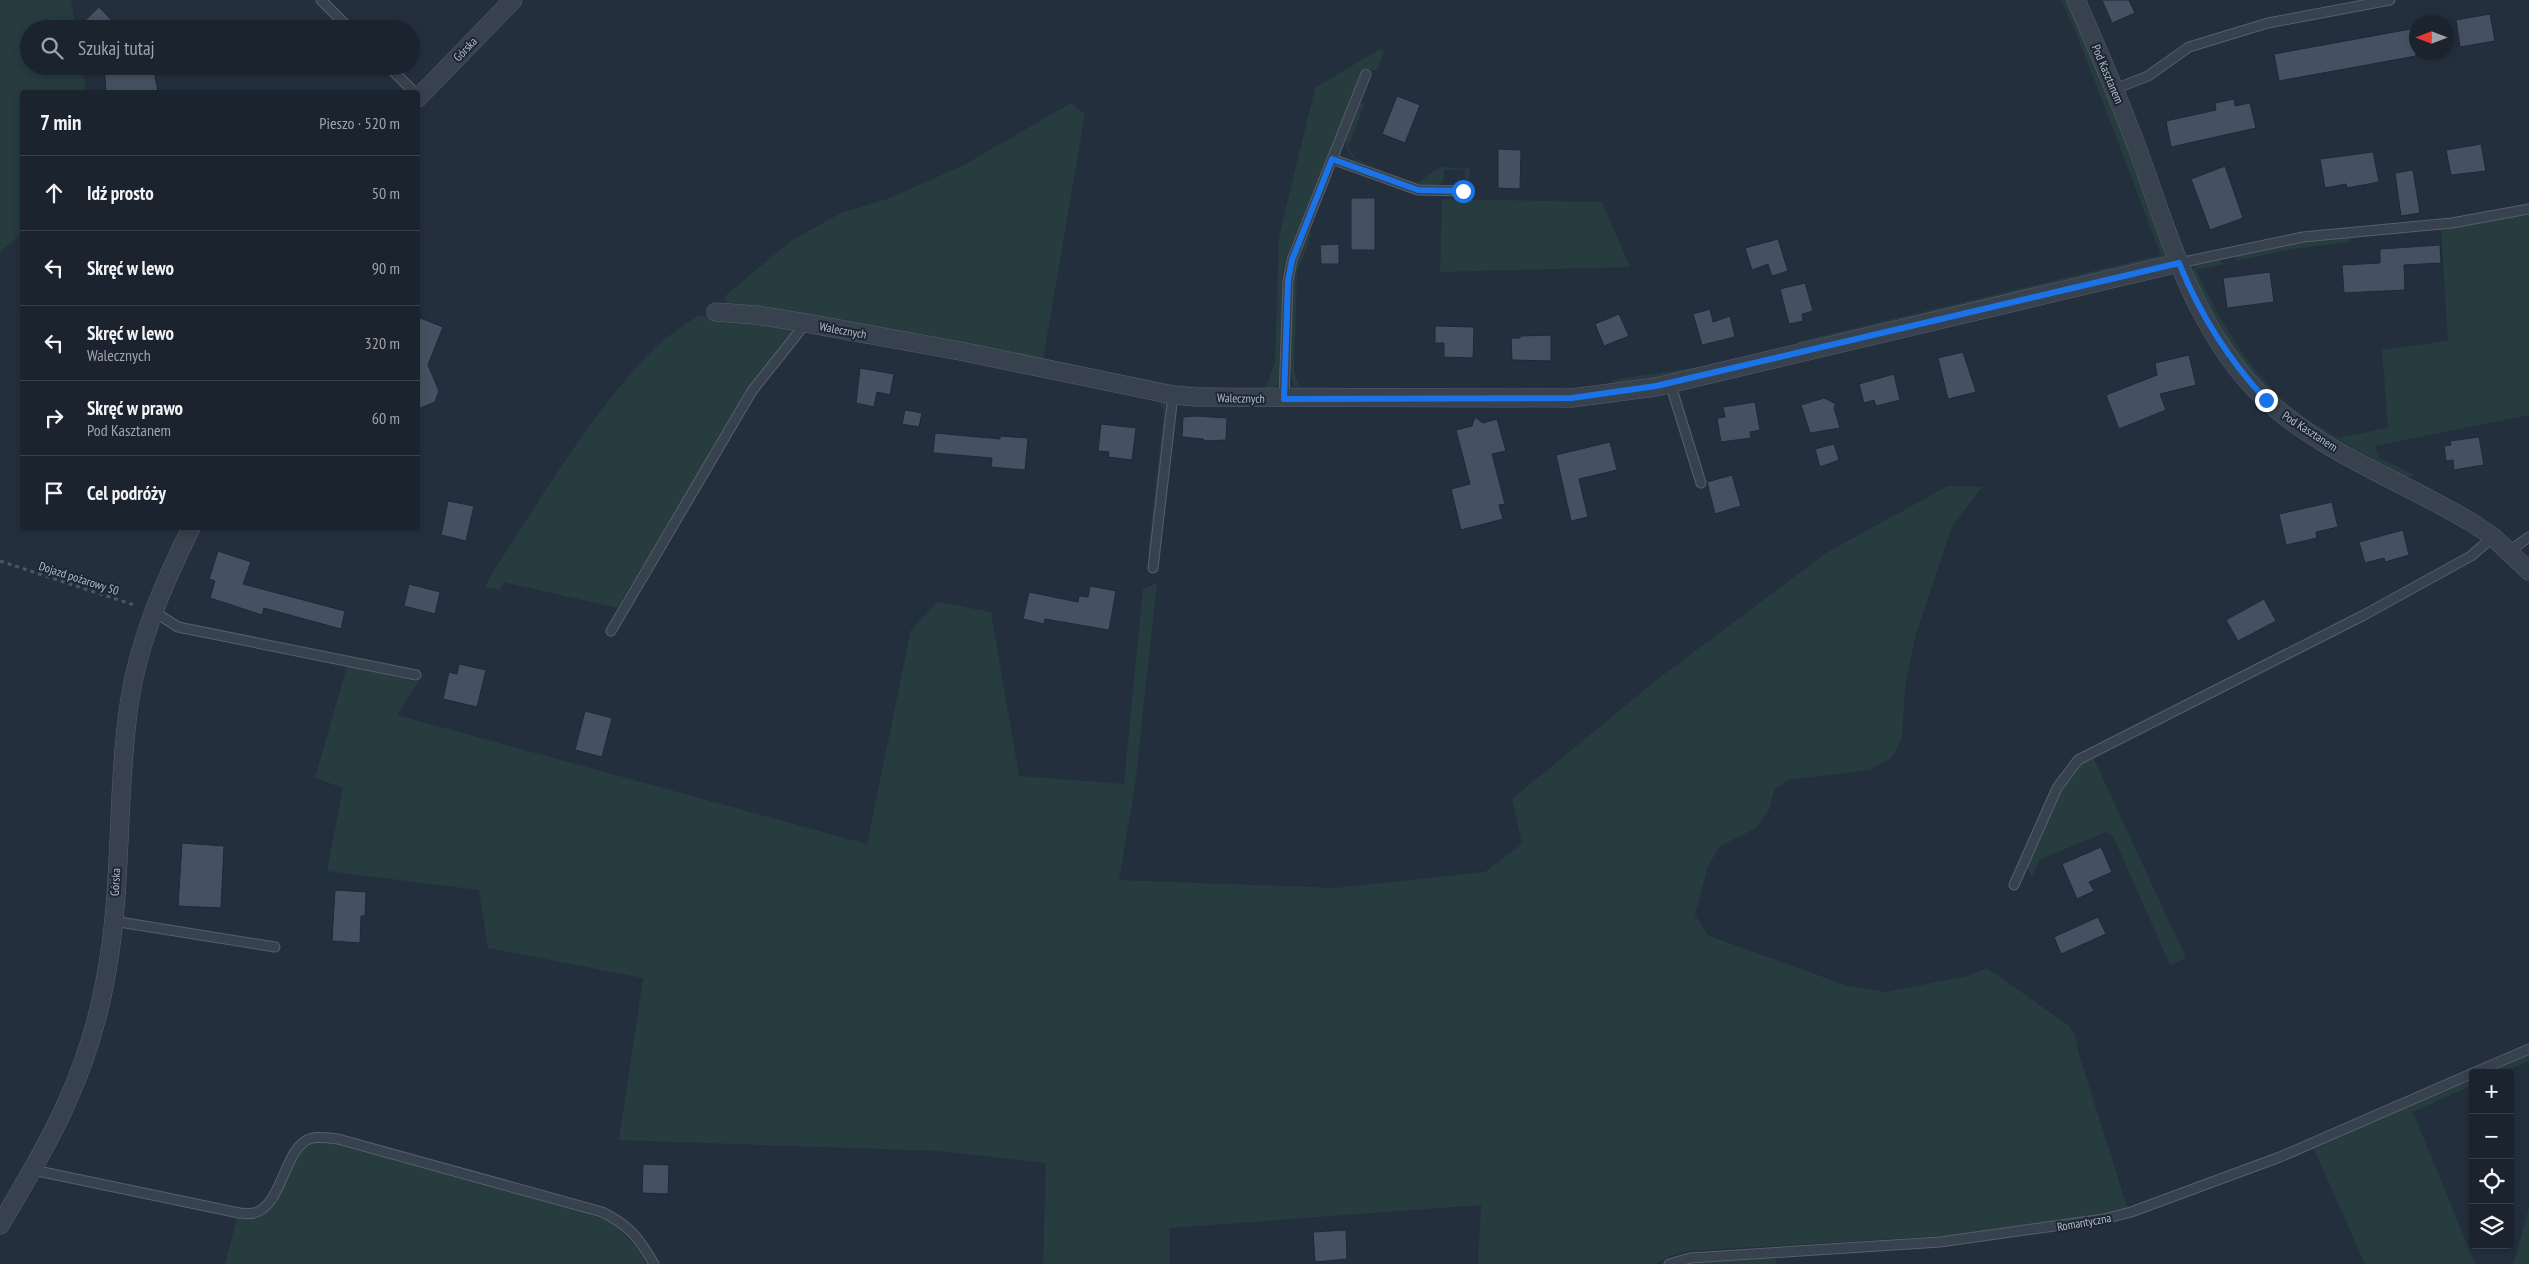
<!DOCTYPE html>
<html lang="pl">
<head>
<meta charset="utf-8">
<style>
	body { margin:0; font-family:"PT Sans Narrow",sans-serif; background:#282f3a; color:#f1f3f6 }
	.controls { position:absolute; right:15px; bottom:15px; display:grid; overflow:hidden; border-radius:5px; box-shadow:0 2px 8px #0003 }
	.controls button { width:45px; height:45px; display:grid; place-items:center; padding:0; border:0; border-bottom:1px solid #39404a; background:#1b232e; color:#f1f3f6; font:25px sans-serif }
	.compass { position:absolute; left:2409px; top:15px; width:45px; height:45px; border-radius:50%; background:#1b232e; box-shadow:0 2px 8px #0003; rotate:270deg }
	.stop { position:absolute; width:15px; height:15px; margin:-11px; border:4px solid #1a73e8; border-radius:50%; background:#fff }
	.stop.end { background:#1a73e8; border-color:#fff; box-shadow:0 1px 5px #0008 }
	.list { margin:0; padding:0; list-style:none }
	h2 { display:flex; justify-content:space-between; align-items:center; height:65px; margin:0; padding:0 20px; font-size:21px }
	h2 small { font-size:16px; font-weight:400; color:#a0a4aa }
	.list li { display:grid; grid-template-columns:32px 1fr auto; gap:15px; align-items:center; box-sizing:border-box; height:75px; padding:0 20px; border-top:1px solid #39404a }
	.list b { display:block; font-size:19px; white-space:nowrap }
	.list p { margin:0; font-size:16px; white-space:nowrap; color:#a0a4aa }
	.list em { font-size:16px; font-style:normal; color:#a0a4aa }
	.icon { flex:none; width:28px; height:28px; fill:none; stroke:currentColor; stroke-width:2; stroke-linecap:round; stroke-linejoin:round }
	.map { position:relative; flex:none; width:2529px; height:1264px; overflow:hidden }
	.search { position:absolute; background:#1b232e; box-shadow:0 2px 8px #0003; left:20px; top:20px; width:400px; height:55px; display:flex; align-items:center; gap:12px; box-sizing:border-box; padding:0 18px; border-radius:28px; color:#a0a4aa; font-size:19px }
	.panel { position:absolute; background:#1b232e; box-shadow:0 2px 8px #0003; left:20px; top:90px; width:400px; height:440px; border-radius:5px }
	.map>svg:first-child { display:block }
	.green { fill:#263c3f }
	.building { fill:#455162; stroke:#1f2835 }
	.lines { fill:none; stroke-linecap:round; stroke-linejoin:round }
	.lane-casing { stroke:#565f6c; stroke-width:11 }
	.street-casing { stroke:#565f6c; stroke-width:19 }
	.path { stroke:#44595c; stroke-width:3; stroke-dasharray:4 4; stroke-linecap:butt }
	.lane { stroke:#38414e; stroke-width:9 }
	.street { stroke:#38414e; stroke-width:18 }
	.route { stroke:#1a73e8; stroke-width:6 }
	.labels { text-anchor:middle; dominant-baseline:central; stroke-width:4; stroke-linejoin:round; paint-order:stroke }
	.street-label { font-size:12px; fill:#b4bcc9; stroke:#1d2633 }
</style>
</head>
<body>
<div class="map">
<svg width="2529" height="1264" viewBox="0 0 2529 1264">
	<rect width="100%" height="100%" fill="#242f3e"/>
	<g class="green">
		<path d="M0,0H71L76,29H29V66H82L86,92H22V233L0,252Z"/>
		<path d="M2061,0H2069L2108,91L2168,254L2166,258L1799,345L1796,342L2161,255L2076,32Z"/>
		<path d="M1380,49L1384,51L1377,71L1365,68L1286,259L1282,277L1280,376L1278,385L1272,391L1174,389L728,306L724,297L792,240L841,213L887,199L962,166L1071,103L1085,114L1043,359L1174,385L1265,390L1275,361L1279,237L1315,88Z"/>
		<path d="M1365,102L1348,147L1357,161L1417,183L1440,167L1470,169L1469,180L1465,179V170L1444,169L1443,182L1437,185H1417L1352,157L1348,151L1346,141L1360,104Z"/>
		<path d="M1442,199L1602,202L1630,267L1440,272Z"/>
		<path d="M2529,215V415L2375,446L2379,458L2415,475L2405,477L2293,413L2259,382L2223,333L2191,272L2197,264L2219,260L2224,264L2196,270C2221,322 2248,372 2293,408C2306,420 2323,428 2338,438L2388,428L2382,350L2448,341L2441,228Z"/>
		<path d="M1309,233H1312L1297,273L1294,372L1301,391L1424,392V389H1435V392L1301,391L1294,385L1289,368L1292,276Z"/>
		<path d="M2350,237V242L2292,249L2236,261L2237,256L2294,243Z"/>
		<path d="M699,315L797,326L750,388L617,608L504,582L500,590L485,587L494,570C542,497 594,408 656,347C668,335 685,325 699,315Z"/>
		<path d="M1692,368L1693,372L1617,387L1612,380Z"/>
		<path d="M1158,400H1165L1166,411L1151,549L1148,554L1164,411Z"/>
		<path d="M1948,486L1982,487L1952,526L1916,634L1905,687L1902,739L1892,757L1870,770L1788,780L1774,790L1769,810L1756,828L1720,846L1708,866L1695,915L1709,936L1848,986L1886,992L1967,976L1987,968L2068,1025L2075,1034L2078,1051L2128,1210L2032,1226L1941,1236L1689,1251L1672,1255L1654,1264H1478L1481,1205L1169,1228L1170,1264H1043L1046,1163L939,1151L619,1140L643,978L488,948L479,890L327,871L343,788L315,778L347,666L418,682L397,715L867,844L911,630L938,602L991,612L1019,776L1124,784L1143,589L1157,583L1135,785L1119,880L1335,888L1485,872L1522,844L1512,799L1659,678L1826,553Z"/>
		<path d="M2093,757L2186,958L2170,965L2113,836L2106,832L2039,860L2032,877L2028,868V859C2044,824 2057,776 2093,757Z"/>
		<path d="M2529,1054V1061L2500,1073H2483Z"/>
		<path d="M2473,1077V1085L2413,1112L2475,1264H2365L2314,1149Z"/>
		<path d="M318,1142L337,1144L587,1213L613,1223L636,1247L646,1264H225L237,1218C243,1218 251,1220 257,1218C289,1209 284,1150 318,1142Z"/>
		<path d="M2529,1207V1264H2513L2514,1262Z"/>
		<path d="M1775,1258L1777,1264H1689L1692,1263Z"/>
	</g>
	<g class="building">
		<path d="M2102,0H2129L2135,13L2112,23Z"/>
		<path d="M99,7L120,29H76Z"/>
		<path d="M2490,14L2495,41L2460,47L2456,20Z"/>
		<path d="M2416,28V56L2279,81L2274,54Z"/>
		<path d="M104,66H153L158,92H106Z"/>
		<path d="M1397,96L1420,105L1405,143L1382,134Z"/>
		<path d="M2234,99L2235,106L2250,103L2256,128L2171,147L2166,121L2216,110L2215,103Z"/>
		<path d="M2481,144L2486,171L2451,175L2446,150Z"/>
		<path d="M1498,149L1521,150L1520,189L1498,188Z"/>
		<path d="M2373,152L2379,182L2347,188L2346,184L2325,188L2320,159Z"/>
		<path d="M2225,166L2243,218L2210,230L2191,179Z"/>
		<path d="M2413,170L2420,213L2401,216L2395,173Z"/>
		<rect x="1351" y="198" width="24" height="52"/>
		<path d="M1778,239L1788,271L1772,276L1768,264L1752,270L1745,248Z"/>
		<path d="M1339,244V264H1321L1320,245Z"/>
		<path d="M2440,245L2441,263L2404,265L2405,290L2344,293L2342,265L2380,263V249Z"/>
		<path d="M2270,272L2274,302L2227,308L2223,278Z"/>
		<path d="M1805,283L1813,311L1802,314L1803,321L1789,324L1780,289Z"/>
		<path d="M1710,309L1713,322L1730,316L1735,337L1702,345L1693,314Z"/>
		<path d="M1619,314L1629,336L1604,346L1595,324Z"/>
		<path d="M418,317L443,327L428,365L439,391L435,402L418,409Z"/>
		<path d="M1435,326L1474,327L1473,358L1444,357V343H1435Z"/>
		<path d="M1551,335V361L1512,360L1511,338H1520V336Z"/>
		<path d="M1963,352L1976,392L1948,399L1938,358Z"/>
		<path d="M2189,355L2196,385L2160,394L2166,410L2119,429L2106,395L2157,375L2155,363Z"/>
		<path d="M860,368L894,374L890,395L877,392L874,407L856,403Z"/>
		<path d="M1894,374L1900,400L1876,406L1874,400L1864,403L1859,384Z"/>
		<path d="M1824,398L1836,404L1834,408L1840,428L1810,433L1801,405Z"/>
		<path d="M1755,402L1760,430L1750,432L1751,438L1721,442L1717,418L1725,417L1723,407Z"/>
		<path d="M905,410L922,413L919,427L902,424Z"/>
		<path d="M1197,416L1227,418L1226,440L1205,441L1203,439L1182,437L1183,417Z"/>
		<path d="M1475,417L1483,423L1497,419L1506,451L1492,454L1505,504L1499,505L1503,519L1461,530L1451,489L1470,484L1456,430L1472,426Z"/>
		<path d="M1101,424L1136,428L1132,460L1108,457L1109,452L1098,451Z"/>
		<path d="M935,433L1000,439V436L1028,438L1025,470L991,467L992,458L933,453Z"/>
		<path d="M2479,437L2484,465L2454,470L2453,460L2446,461L2444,446L2451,445L2450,441Z"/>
		<path d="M1610,442L1617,470L1579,479L1588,517L1571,521L1556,455Z"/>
		<path d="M1834,444L1839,460L1820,467L1815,449Z"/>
		<path d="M1732,475L1741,506L1715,514L1707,482Z"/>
		<path d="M448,501L474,506L466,541L441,535Z"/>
		<path d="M2332,502L2338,527L2316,532L2317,538L2286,545L2279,514Z"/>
		<path d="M2403,530L2409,555L2385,562L2384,558L2365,563L2359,542Z"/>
		<path d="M218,551L251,562L243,584L345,611L341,629L264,608L262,615L210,598L215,581L209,579Z"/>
		<path d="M409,584L440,592L435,614L404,606Z"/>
		<path d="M1090,586L1116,591L1109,630L1045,619L1044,624L1023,619L1029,592L1078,602L1079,596L1088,597Z"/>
		<path d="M2264,599L2276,621L2238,641L2226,620Z"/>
		<path d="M459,664L486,670L477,707L443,699L449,672L457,674Z"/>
		<path d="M585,711L612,718L602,757L575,750Z"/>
		<path d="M182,843L224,846L221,908L178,906Z"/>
		<path d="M2101,847L2112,872L2089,882L2094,891L2077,899L2062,864Z"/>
		<path d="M335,890L366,892L365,916H361L360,943L332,941Z"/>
		<path d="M2098,917L2106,934L2061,954L2054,937Z"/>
		<path d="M643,1164L669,1165L668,1194L642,1193Z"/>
		<path d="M1346,1230L1347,1259L1315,1262L1313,1232Z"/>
	</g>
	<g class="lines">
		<g class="lane-casing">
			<g id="lane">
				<path d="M321,0L350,29"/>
				<path d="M388,66L414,92"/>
				<path d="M2115,89L2148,76L2189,47L2268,23L2390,0"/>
				<path d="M1332,159L1418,190L1463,191"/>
				<path d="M2179,263L2303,237L2452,223L2529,209"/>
				<path d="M1670,383L1701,483"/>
				<path d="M1284,399L1288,281L1292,260L1366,74"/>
				<path d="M2509,551L2529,537"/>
				<path d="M1153,568L1173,395"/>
				<path d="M153,611L178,627L416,675"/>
				<path d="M611,631L752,391L806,323"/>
				<path d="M2014,885L2057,788L2078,760L2364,615L2471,556L2493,537"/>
				<path d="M113,921L275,947"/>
				<path d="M2473,1073L2529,1049"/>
				<path d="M33,1170L239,1213C243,1213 249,1214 254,1213C280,1207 284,1156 304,1142C313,1135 327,1138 338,1139L602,1212C629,1225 639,1238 654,1264"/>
				<path d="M1669,1264L1690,1258L1940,1242L2104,1219L2131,1212L2280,1157L2473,1073"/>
			</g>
		</g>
		<g class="street-casing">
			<g id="street">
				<path d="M2076,0C2098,50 2119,99 2138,150C2170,238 2196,335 2266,400C2324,454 2407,483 2474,524L2493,537L2529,571"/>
				<path d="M418,98L513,0"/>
				<path d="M716,312L756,315L806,323L960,351L1173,395L1195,397L1572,398L1656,387L2179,263"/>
				<path d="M0,1225C50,1142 89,1073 106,976C123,887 116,795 129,705C138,642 163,585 191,528"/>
			</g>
		</g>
		<path class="path" d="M0,561L137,606"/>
		<use href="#lane" class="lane"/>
		<use href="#street" class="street"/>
	</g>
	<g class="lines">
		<path class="route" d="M1463,191L1418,190L1332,159L1292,260L1288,281L1284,399L1572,398L1656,386L2179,263C2200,315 2228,359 2266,400"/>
	</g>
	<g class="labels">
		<g class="street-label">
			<text transform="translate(465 49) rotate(-46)">Górska</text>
			<text transform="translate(2108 74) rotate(67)">Pod Kasztanem</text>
			<text transform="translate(843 330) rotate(10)">Walecznych</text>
			<text transform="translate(1241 398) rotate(1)">Walecznych</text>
			<text transform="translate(2310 431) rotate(33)">Pod Kasztanem</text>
			<text transform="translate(79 578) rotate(18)">Dojazd pożarowy 50</text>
			<text transform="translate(115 882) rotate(-87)">Górska</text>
			<text transform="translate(2084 1222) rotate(-10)">Romantyczna</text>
		</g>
	</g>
</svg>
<div class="controls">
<button>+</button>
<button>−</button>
<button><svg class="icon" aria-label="locate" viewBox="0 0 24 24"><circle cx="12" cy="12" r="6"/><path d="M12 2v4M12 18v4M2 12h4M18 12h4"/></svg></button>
<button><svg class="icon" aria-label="layers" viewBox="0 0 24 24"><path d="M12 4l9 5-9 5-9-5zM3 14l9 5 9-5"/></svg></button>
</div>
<svg class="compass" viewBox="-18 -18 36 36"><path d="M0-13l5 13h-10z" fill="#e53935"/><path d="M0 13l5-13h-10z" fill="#a0a4aa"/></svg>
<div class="stop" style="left:1463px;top:191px"></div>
<div class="stop end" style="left:2266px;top:400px"></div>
<div class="search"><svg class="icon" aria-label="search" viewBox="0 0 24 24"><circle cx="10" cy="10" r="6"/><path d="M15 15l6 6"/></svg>Szukaj tutaj</div>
<section class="panel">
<h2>7 min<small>Pieszo · 520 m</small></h2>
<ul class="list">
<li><svg class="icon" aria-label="ahead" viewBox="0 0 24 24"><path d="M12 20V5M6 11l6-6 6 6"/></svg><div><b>Idź prosto</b></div><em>50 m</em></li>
<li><svg class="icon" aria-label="left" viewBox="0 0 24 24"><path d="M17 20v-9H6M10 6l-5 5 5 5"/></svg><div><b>Skręć w lewo</b></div><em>90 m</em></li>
<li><svg class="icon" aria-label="left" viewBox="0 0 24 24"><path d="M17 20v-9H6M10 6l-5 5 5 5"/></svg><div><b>Skręć w lewo</b><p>Walecznych</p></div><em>320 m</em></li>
<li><svg class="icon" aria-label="right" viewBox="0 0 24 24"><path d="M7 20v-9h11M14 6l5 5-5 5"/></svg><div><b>Skręć w prawo</b><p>Pod Kasztanem</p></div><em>60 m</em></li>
<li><svg class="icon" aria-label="arrive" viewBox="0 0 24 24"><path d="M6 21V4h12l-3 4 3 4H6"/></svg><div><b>Cel podróży</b></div></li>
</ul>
</section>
</div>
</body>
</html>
